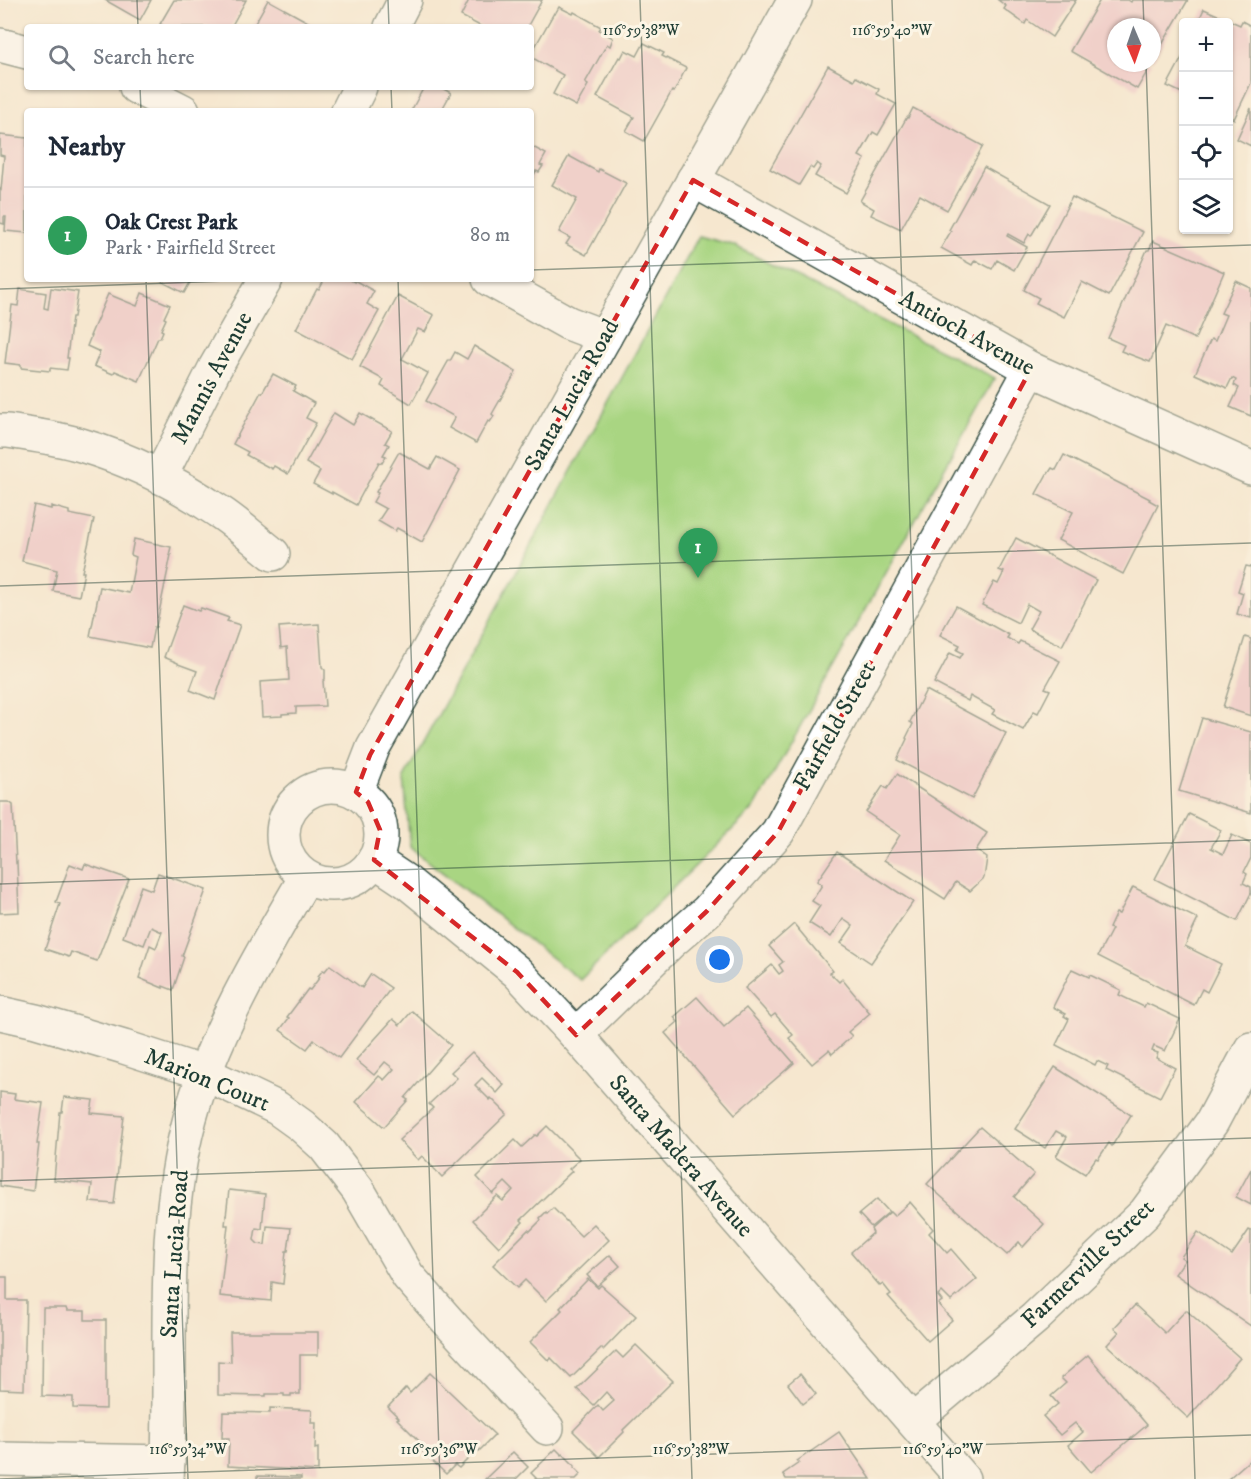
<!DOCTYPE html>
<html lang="en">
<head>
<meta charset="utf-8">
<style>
	body { margin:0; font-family:"IM FELL DW Pica",serif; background:#f6f6f7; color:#1f2937 }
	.controls { position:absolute; right:18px; top:18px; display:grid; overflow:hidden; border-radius:6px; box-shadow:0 2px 4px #0004 }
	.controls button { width:54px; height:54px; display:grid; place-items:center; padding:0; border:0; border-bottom:2px solid #e0e1e3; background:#fff; color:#1f2937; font:30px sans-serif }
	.compass { position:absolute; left:1107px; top:18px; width:54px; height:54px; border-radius:50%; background:#fff; box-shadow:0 2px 4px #0004; rotate:178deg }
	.you { position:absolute; left:720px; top:960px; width:21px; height:21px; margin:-15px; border:4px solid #fff; border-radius:50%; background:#1a73e8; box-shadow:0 0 0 9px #1a73e833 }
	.badge { display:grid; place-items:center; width:39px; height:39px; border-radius:50%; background:#d93025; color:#fff; font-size:20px; font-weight:700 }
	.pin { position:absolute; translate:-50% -50px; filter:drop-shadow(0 2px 3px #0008) }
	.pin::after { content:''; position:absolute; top:32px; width:21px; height:18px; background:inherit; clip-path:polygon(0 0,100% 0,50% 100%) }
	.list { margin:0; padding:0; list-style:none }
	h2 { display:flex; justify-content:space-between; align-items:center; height:78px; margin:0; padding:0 24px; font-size:26px }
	h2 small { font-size:20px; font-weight:400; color:#747a83 }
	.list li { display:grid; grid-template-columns:39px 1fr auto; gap:18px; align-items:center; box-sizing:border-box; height:96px; padding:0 24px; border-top:2px solid #e0e1e3 }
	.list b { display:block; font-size:22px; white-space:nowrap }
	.list p { margin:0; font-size:20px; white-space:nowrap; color:#747a83 }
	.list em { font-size:20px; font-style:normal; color:#747a83 }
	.icon { flex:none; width:33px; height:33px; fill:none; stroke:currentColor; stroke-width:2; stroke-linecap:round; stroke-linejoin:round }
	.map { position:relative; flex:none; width:1251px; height:1479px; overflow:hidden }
	.search { position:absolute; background:#fff; box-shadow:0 2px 4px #0004; left:24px; top:24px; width:510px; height:66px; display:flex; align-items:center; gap:15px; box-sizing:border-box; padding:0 21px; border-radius:6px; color:#747a83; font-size:22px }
	.panel { position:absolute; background:#fff; box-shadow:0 2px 4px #0004; left:24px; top:108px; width:510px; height:174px; border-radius:6px }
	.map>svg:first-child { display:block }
	.green { fill:#a9d582; stroke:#64895b; stroke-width:1.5 }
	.building { fill:#e9b3c2 }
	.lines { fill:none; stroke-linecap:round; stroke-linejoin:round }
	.minor-casing { stroke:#3f564b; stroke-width:36 }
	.minor { stroke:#fff; stroke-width:33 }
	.marked { fill:none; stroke:#d62828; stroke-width:4.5; stroke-dasharray:12 8; stroke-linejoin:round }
	.ticks { fill:none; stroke:#1f3d34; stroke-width:1.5; stroke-opacity:0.45 }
	.labels { text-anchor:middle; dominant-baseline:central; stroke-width:6; stroke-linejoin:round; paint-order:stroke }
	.street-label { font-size:24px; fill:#1f3d34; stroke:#fcf5e5 }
	.ticks-label { font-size:15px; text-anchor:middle; fill:#1f3d34; stroke:#fcf5e5; stroke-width:6; stroke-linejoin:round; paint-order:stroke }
</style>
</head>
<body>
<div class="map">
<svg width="1251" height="1479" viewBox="0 0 1251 1479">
	<rect width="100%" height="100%" fill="#fcf5e5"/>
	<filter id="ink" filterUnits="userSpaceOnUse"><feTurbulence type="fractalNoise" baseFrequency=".0167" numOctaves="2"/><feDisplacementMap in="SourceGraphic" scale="12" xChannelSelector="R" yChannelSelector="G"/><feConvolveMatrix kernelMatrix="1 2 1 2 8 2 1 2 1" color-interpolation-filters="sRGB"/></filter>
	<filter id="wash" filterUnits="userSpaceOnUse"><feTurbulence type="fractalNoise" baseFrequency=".008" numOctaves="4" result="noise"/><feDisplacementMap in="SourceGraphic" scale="24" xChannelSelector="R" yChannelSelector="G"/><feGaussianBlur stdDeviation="1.35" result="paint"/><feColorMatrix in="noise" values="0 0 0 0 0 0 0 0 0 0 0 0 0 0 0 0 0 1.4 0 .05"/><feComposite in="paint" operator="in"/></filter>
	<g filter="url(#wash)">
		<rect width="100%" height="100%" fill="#f6e7cf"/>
		<path class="green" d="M699,236L733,245L995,378L755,807L580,980L410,847L404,778Z"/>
		<g id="blocks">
			<g class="building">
				<path d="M105,0H151L140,20Z"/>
				<path d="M174,0H246L231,27H166L160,24Z"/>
				<path d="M268,0L317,27H253Z"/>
				<path d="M469,0H542L527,27H482L461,16Z"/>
				<path d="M998,0H1076L1052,37L1027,20L1025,24L1004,9L1006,6Z"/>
				<path d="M1100,0H1128L1131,2L1132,0H1188L1152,62V27H1116V63H1152L1137,89L1070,51Z"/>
				<path d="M559,7L573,14L574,12L601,27L599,30L613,38L610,46L607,44L585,83L588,85L576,106L553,94L563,75L531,57V54L554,13L555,14Z"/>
				<path d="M1204,9L1240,25L1242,21L1251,26V83L1234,119L1228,116V22H1198Z"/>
				<path d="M644,43L664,53L662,56L686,68L674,92L672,91L644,141L626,131L634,117L597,97L619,57L621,58L625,50L637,56Z"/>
				<path d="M1184,54V94L1167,86Z"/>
				<path d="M828,66L854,80L856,77L879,89L877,94L896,104L878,135L873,132L859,156L865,159L846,193L815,176L821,166L817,163L813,169L810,167L799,185L770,169Z"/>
				<path d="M424,87H440L451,93L441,111H411Z"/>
				<path d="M913,108L983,146L947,210L920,195L901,229L871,215L874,209L860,201L907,117L908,118Z"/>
				<path d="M1251,108V146L1237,139Z"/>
				<path d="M0,135L27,138V233L5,231L6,217H4V224L0,223V189L1,190L4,156L0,155Z"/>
				<path d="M531,146L546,154L540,165L543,166L539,172L536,171L531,181Z"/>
				<path d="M569,156L598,172L599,169L626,183L586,255L566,244L570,238L559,232L577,199L552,185Z"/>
				<path d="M984,167L1050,204L1031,236L1029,234L1024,243L1008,234L1007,236L1027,247L1014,270L997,260L992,269L975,260L972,265L941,248L951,231L949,230Z"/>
				<path d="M1072,197L1143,232L1109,296L1082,282L1064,317L1036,303L1039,298L1024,290Z"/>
				<path d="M1153,241L1224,272L1195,339L1166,326L1150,362L1121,351L1124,345L1108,338L1147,250H1149Z"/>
				<path d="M157,279H192L184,293Z"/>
				<path d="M325,279H349L354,282V280L374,291L367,304L379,311L352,359L296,329L317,289L319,290Z"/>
				<path d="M1236,281L1251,288V416L1230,407L1239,388L1234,385L1236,380L1232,378L1227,388L1195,374L1211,339L1215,341L1226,315L1221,313Z"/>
				<path d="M51,288L78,292L74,317H72L67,358H69L67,370L50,368V371L21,368V365L5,363L12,305L18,306L20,289L46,293L44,308L48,309Z"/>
				<path d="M142,293L170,305L164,318L166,319L161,330L163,331L160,338H158L139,381L115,371L113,374L94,366L100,352L87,346L91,336H90L108,294L137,306Z"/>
				<path d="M398,296L434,315L425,332L418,329L402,359L428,373L411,404L381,386L384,380L360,367Z"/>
				<path d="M474,346L516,372L492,414L494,416L490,422L488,421L476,443L449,428L455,417L426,401L449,360L450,361L455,352L467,359Z"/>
				<path d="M273,374L296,386L293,391L314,403L306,418L316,423L288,474L274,466L272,469L246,455L248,452L233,444L261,392L262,393Z"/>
				<path d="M334,413L353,425L360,413L392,431L385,443L389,445L383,455L386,456L382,463L379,462L356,505L332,492V494L313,484L320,471L306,463Z"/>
				<path d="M399,452L430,469L437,457L460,470L422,542L397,528L395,531L378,521L386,509L373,502L378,493L376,492Z"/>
				<path d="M1064,455L1150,499L1149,500L1158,505L1123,574L1058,540L1073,512L1036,494L1047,474H1048L1052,468L1056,470Z"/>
				<path d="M34,505L51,509V506L69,511V514L94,519L82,572H84L79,596L53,591L57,570L22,561Z"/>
				<path d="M1016,538L1096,580L1062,646L1029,629L1039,611L1027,604L1018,623L982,605L994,582L998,584L1004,572L999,570Z"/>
				<path d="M134,539L171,547L169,555H171L156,627H154L150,648L90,636L100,587L129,593L136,557L131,555Z"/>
				<path d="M1246,566L1251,567V618L1237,614L1243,593L1238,591Z"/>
				<path d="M183,605L199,611L201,608L229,618L227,621L240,625L222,676H223L215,700L190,690L197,671L178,664V663L164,657Z"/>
				<path d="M956,606L1009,635L1007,638L1018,644L1020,641L1060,661L1045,688L1050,690L1038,713L1034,711L1023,730L992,714L995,710L970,696L968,701L934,683L950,653L960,658L963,653L957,650L960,645L940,635Z"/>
				<path d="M319,624L322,667L325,670V679L323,681L325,706L296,707V713L282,714V716L262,717L260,682L289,680L287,647L281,648L279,627Z"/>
				<path d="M1245,637L1251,639V716L1223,707Z"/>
				<path d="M926,690L1006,733L972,799L897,760L907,739L906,738L913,724L910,722Z"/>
				<path d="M1202,718L1251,732V813L1179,791Z"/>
				<path d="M897,774L987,833L976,850L987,858L984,878L970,891L956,882L945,899L884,860L900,835L866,812L883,786L887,789Z"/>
				<path d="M0,802H9L13,805L16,863L17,862L19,912L0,913Z"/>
				<path d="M1189,814L1221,830L1211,848L1223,854L1232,835L1251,844V858L1244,872L1247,874L1243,883L1251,887V893L1237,921L1155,879Z"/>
				<path d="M837,852L913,902L871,963L841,943L853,926L843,919L831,937L809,923L820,906L812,901L822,885L817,881Z"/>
				<path d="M70,864L83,869L85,864L129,879L97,961L71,952L69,957L45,949L60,904L56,902Z"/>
				<path d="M158,873L206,890L182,956L184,957L173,990L163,986V988L139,978L150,945L156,948L162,932L151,927L144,945L123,937L141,886L152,890Z"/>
				<path d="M1133,887L1198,919L1185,946L1221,964L1207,992L1202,989L1194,1005L1098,956L1112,929L1109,928L1116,913L1119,914Z"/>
				<path d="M794,924L833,971L830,973L839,982L842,979L870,1013L848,1032L852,1036L832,1054L829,1050L812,1064L789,1038L793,1035L775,1014L771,1017L745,988L772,965L779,974L783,971L779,965L783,962L769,946Z"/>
				<path d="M330,965L362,988L371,974L391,988L339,1058L314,1040L307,1049L280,1030L289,1018L287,1017L308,989L310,990L320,977L318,976L323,970L325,971Z"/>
				<path d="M1072,969L1089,977L1090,975L1121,990L1119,995L1144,1007L1146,1003L1180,1019L1165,1051L1154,1046L1152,1051L1158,1053L1156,1058L1175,1068L1160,1097L1106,1070L1108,1066L1097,1061L1095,1065L1056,1045L1069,1019L1064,1016L1066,1014L1053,1007Z"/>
				<path d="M697,997L724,1027L746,1008L794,1063L735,1114L665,1033L678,1022L674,1017Z"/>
				<path d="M412,1011L451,1045L405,1098L408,1100L384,1127L356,1102L379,1076L384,1080L394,1069L385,1062L374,1075L356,1060L393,1019L400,1025Z"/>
				<path d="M472,1052L504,1085L497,1093L482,1078L475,1085L490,1100L491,1098L507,1114L442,1177L422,1156L418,1160L399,1140L433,1108L429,1104L457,1078L451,1072Z"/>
				<path d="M1055,1067L1131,1115L1112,1146L1109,1143L1098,1159L1096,1158L1085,1174L1056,1156L1067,1137L1056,1131L1045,1148L1015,1129Z"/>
				<path d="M0,1092L15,1094L14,1099L43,1103L37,1144H39L33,1191L0,1186Z"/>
				<path d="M64,1097L93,1100L91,1113L124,1116L114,1204L90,1202L92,1184L54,1180L60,1112H62Z"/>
				<path d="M547,1126L580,1159L569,1169L572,1171L521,1220L523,1222L499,1247L473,1220L497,1196L503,1201L513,1190L505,1182L493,1194L477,1177L515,1140L522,1147L535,1135L537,1136Z"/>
				<path d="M980,1127L1034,1174L1014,1197L1044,1224L1023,1247L1019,1242L1007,1255L927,1184Z"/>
				<path d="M1251,1169V1205L1236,1197Z"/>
				<path d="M229,1190L265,1194L262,1229L256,1228L254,1240L258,1244L265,1245L267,1226L291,1228L288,1251H286L283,1284L272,1282L271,1301L220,1296L228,1225H225Z"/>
				<path d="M877,1199L889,1212L871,1227L859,1214Z"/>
				<path d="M910,1202L933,1229L929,1233L947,1253L951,1249L977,1279L951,1301L942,1292L938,1296L942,1301L938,1304L952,1320L928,1341L888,1296L891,1294L883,1284L880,1286L851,1252L873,1233L871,1229L890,1212L894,1216Z"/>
				<path d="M553,1208L581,1236L594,1224L609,1240L546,1301L525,1280L517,1288L493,1265L528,1230L530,1231L541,1220L540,1218L546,1212L547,1214Z"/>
				<path d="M1249,1230L1251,1231V1326L1175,1274L1185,1260L1181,1257L1198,1232L1232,1255Z"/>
				<path d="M610,1255L620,1266L597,1286L587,1275Z"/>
				<path d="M0,1277H7V1300H26L24,1390L0,1389Z"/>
				<path d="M588,1279L598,1288L601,1285L636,1316L603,1350L602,1348L571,1378L551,1358L549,1361L530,1342L562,1310L560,1308Z"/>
				<path d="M1135,1305L1165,1333L1186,1310L1240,1358L1188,1418L1107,1345L1119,1332L1114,1328Z"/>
				<path d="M43,1308H66L67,1311H85V1320H106V1409L73,1408V1397L42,1396Z"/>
				<path d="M230,1332H318V1355H300V1394H291V1396H284V1394H266V1396L218,1395V1361L231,1362Z"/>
				<path d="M636,1345L673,1381L623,1430L624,1432L599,1457L573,1431L598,1405L603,1411L614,1401L606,1392L594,1405L577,1389L616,1351L623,1358Z"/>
				<path d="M1088,1355L1147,1425L1091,1472L1068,1445L1083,1432L1075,1423L1060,1435L1043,1416L1058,1404L1051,1396L1066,1383L1061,1378Z"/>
				<path d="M430,1373L495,1435L479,1451L478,1449L459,1468L455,1465L446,1474L416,1445L420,1442L397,1419L399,1418L388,1407L406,1388L410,1393Z"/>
				<path d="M800,1374L816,1394L803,1404L788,1384Z"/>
				<path d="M270,1408L312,1410L311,1423H316L315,1449L318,1448V1471L228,1466L229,1438H222L223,1412L270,1413Z"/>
				<path d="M839,1432L871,1479H786L783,1474L799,1463L797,1461Z"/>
				<path d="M556,1449L562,1455L563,1454L575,1466L574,1467L581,1474L576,1479H535L536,1478L531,1473Z"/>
				<path d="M513,1452L528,1467L516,1479H485Z"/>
				<path d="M1251,1459V1479H1228Z"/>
				<path d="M257,1476L301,1477V1479H257Z"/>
			</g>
		</g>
	</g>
	<g filter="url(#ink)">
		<use href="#blocks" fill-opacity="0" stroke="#3f564b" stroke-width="1.5"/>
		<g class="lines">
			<g class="minor-casing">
				<g id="minor">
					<path d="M391,27L405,0"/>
					<path d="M0,45L27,52"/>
					<path d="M136,87L183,111"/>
					<path d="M348,111L360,87"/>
					<path d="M693,180L1031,369L1251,468"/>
					<path d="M489,279L568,323L605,337"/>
					<path d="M0,431H8C32,435 57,438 81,445C128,459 177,483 218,511C237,523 255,540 273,554"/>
					<path d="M160,477L215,368L266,279"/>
					<circle cx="332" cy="835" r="49"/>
					<path d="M356,792L373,748L795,0"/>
					<path d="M374,860L407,882L517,972L576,1035L963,1479"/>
					<path d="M0,1013L36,1021L124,1047L204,1073L277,1108L302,1126L324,1146L358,1190L408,1276L454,1328L547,1428"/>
					<path d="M576,1035L670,943L707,911L778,832L1031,369"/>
					<path d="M913,1421L1035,1318L1145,1213L1212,1122L1251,1049"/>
					<path d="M0,1459L168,1462"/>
					<path d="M167,1479C174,1359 158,1235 190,1118C213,1034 262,952 306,877"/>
				</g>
			</g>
			<use href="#minor" class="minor"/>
		</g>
	</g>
	<path d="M0 0H1251V1479H0ZM693,180L1031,369L778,832L707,911L576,1035L517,972L374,860L380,830L368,802L356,792L370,755Z" fill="#f6e7cf" fill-opacity=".55" fill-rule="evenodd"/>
	<path class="marked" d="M693,180L1031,369L778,832L707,911L576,1035L517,972L374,860L380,830L368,802L356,792L370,755Z"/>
	<path class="ticks" d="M137,0L138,27M388,0L389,27M640,0L692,1479M892,0L943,1479M1143,0L1144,27M1146,63L1195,1479M140,87L141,111M391,87L392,111M531,270L1251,245M146,279L188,1479M398,279L440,1479M0,289L287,279M0,586L1251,543M0,884L1251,840M0,1181L1251,1138M0,1479L1251,1435"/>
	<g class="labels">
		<g class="street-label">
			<text transform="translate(967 333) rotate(29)">Antioch Avenue</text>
			<text transform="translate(212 378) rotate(-62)">Mannis Avenue</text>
			<text transform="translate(572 395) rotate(-61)">Santa Lucia Road</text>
			<text transform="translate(835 726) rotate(-61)">Fairfield Street</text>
			<text transform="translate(207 1080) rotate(22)">Marion Court</text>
			<text transform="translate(681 1156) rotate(49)">Santa Madera Avenue</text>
			<text transform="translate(175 1254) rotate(-86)">Santa Lucia Road</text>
			<text transform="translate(1088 1264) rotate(-44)">Farmerville Street</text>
		</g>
	</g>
	<g class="ticks-label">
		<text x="641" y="35">116°59'38"W</text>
		<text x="892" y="35">116°59'40"W</text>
		<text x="188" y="1454">116°59'34"W</text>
		<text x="439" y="1454">116°59'36"W</text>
		<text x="691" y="1454">116°59'38"W</text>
		<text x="943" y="1454">116°59'40"W</text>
	</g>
</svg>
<div class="controls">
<button>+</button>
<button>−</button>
<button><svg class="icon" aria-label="locate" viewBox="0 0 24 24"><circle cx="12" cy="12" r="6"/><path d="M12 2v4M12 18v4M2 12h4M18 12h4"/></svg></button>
<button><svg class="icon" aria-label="layers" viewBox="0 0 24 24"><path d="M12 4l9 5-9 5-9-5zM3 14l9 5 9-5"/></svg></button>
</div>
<svg class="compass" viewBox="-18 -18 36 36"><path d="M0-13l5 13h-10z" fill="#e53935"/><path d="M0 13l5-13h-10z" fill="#747a83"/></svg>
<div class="you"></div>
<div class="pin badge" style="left:698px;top:578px;background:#2e9e5b">1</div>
<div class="search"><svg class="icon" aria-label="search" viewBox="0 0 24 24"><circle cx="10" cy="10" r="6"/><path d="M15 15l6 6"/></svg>Search here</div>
<section class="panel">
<h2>Nearby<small></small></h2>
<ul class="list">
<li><span class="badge" style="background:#2e9e5b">1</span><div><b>Oak Crest Park</b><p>Park · Fairfield Street</p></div><em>80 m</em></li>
</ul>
</section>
</div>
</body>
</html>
